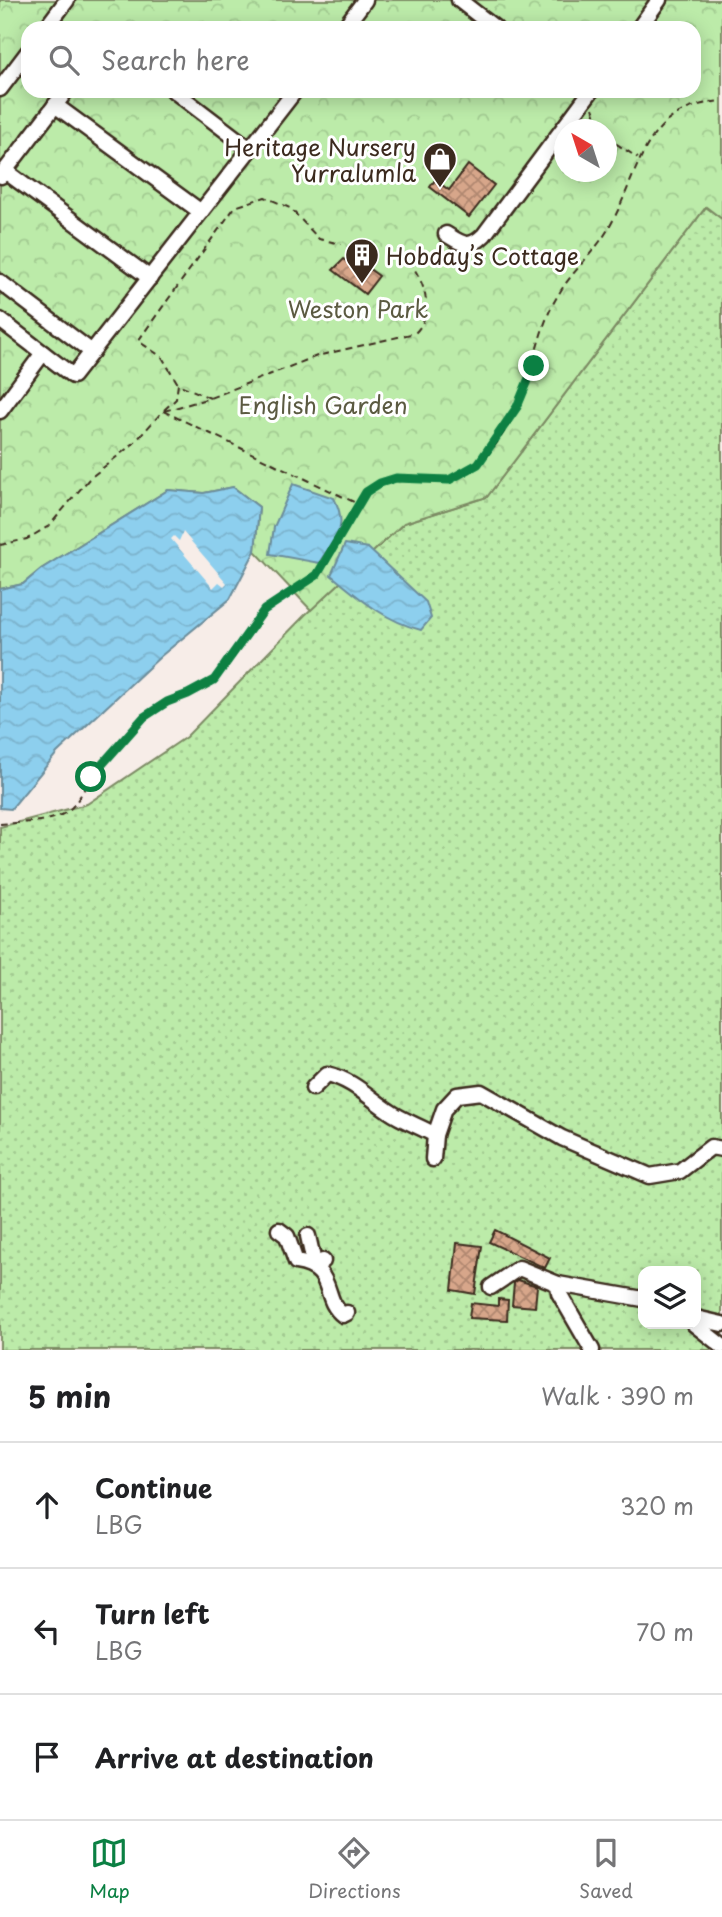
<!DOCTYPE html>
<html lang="en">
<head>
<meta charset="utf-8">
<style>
	body { margin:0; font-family:"Playpen Sans",sans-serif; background:#f2f2f2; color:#202124 }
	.controls { position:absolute; right:21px; bottom:21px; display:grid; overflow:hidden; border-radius:14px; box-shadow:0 4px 18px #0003 }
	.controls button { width:63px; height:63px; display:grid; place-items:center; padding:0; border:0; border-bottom:2px solid #e0e0e0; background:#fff; color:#202124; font:35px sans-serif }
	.compass { position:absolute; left:554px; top:119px; width:63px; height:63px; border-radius:50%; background:#fff; box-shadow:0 4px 18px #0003; rotate:321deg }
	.stop { position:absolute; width:21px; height:21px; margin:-16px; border:5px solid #0b8043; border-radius:50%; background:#fff }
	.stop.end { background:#0b8043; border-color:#fff; box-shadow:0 2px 7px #0008 }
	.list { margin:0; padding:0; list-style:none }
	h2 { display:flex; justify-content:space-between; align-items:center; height:91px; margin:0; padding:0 28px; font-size:30px }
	h2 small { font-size:23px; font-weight:400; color:#757577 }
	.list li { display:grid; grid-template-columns:46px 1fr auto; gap:21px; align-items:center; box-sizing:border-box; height:126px; padding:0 28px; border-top:2px solid #e0e0e0 }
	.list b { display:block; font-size:26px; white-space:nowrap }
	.list p { margin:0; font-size:23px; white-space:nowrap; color:#757577 }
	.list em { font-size:23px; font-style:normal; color:#757577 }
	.icon { flex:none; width:38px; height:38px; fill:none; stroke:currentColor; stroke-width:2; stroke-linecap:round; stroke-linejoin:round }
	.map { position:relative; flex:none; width:722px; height:1350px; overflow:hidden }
	.search { position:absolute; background:#fff; box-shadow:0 4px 18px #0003; left:21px; right:21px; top:21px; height:77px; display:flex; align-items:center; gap:18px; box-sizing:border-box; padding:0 24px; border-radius:21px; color:#757577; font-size:26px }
	.sheet { height:469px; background:#fff }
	nav { display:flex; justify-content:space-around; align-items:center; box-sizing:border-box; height:98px; border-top:2px solid #e0e0e0; background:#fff; font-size:19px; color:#757577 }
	nav a { display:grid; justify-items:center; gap:4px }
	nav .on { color:#0b8043 }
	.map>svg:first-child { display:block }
	.grass { fill:url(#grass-dots); stroke:#7c8a64; stroke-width:2; fill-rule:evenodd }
	.park { fill:url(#park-crowns); stroke:#7c8a64; stroke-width:2; fill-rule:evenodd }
	.water { fill:url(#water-waves); stroke:#6c8d9b; stroke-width:2 }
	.pier { fill:#f7ede8 }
	.building { fill:url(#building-cross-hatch); stroke:#3b2a1e; stroke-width:2 }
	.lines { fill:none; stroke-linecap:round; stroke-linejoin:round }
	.minor-casing { stroke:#3b2a1e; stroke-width:19 }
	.path { stroke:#3b2a1e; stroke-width:2; stroke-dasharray:7 5; stroke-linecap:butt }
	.minor { stroke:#fff; stroke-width:14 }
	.route { stroke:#0b8043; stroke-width:9 }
	.labels { text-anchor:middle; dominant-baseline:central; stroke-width:6; stroke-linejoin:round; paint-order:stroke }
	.poi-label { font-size:23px; fill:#3b2a1e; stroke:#fff; text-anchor:end }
	.park-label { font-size:23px; fill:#5b5a41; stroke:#fff }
</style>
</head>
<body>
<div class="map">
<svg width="722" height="1350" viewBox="0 0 722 1350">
	<defs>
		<pattern id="grass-dots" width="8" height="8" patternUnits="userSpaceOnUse" patternTransform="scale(1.75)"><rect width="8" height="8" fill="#bceba9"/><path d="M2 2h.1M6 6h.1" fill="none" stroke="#a2ca91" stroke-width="1.8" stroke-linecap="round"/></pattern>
		<pattern id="park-crowns" width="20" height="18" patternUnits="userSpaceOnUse" patternTransform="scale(1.75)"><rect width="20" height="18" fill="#bceba9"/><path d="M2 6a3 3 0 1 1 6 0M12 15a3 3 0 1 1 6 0" fill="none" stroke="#a2ca91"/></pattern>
		<pattern id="water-waves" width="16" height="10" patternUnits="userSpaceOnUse" patternTransform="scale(1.75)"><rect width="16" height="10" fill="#8dcfee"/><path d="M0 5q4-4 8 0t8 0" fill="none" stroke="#7bb2cc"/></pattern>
		<pattern id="building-cross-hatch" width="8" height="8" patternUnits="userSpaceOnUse" patternTransform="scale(1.75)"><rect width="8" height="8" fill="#d7a68a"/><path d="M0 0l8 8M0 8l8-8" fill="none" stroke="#b08770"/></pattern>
	</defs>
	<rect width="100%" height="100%" fill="#f7ede8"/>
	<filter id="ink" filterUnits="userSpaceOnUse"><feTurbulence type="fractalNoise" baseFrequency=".0143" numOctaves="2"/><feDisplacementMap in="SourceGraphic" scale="14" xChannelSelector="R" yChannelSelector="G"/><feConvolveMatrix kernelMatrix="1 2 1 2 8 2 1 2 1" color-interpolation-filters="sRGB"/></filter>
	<g filter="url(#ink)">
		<path class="grass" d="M706,207L722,219V1350H0V827L87,804L186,737L305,615L404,523L487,497ZM643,1271H696V1324H643Z"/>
		<path class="park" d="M0,0H722V219L706,207L487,497L404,523L311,610L255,551L259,507L233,487L204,493L168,490L41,569L23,584L0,589ZM28,28H694V91H28ZM564,130H606V172H564Z"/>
		<g class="water">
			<path d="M293,484L334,498C349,528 336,537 319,563L270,554L274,527Z"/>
			<path d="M233,487L259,507L255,551L230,599L161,656L57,753L11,809L0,808V589L23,584L41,569L168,490L204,493Z"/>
			<path d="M345,544L368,548L426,602L431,618L421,630C385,621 359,598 331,575Z"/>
		</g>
		<path class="pier" d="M183,532L227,583L224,586L219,582L213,588L171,539L174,536L179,541Z"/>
		<g class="building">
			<path d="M468,165L494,185L469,217L430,187L435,180L449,190Z"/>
			<path d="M344,259L360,271L364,265L379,276L365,294L333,270Z"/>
			<path d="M495,1230L550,1258L545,1268L489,1242Z"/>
			<path d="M457,1243L482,1246L475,1294L452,1290Z"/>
			<path d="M518,1280L537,1286L535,1307L512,1305L514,1283Z"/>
			<path d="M498,1299L508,1300L507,1320L469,1318L471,1303L498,1306Z"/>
		</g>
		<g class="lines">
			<g class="minor-casing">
				<g id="minor">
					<path d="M459,0L495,28"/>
					<path d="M46,28L67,0"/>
					<path d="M344,28L365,0"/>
					<path d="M639,28L659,0"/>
					<path d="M0,89L28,52"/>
					<path d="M55,105L201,212"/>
					<path d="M250,149L295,91"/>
					<path d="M5,171L150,278"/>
					<path d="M1,176L66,91"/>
					<path d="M446,234C462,244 469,250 484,235L591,91"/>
					<path d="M0,282L92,352"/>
					<path d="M0,320L73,376L250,149L174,91"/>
					<path d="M0,411L43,353"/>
					<path d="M313,1088L327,1074C353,1080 368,1097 389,1111C403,1121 420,1126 435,1135L433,1159"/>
					<path d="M435,1135L444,1109L457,1095L481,1092L562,1138L650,1176L680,1171L711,1147L722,1149"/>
					<path d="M279,1230L287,1236L296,1262C337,1268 321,1299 343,1315L347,1313"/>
					<path d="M308,1236L315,1267L323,1261"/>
					<path d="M558,1284L559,1293L592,1350"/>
					<path d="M491,1287L519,1268L558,1284L643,1299"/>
					<path d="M696,1318L722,1324"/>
					<path d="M694,1324L722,1346"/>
				</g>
			</g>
			<g class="path">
				<path d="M593,108L601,130"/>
				<path d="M606,137L638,158"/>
				<path d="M210,398L178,384L162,357L138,341L235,207L265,197L290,208L319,239L341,244"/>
				<path d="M164,410L176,399L178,384"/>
				<path d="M164,411L210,398L317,356L415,333C435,314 425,282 410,263"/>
				<path d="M0,545L27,539L49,526L89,479L134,443L163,411L356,503"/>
				<path d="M0,824C20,822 47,824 65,813C77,805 83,790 91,778C105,757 127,734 145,717C164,700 188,697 208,684C233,667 245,632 265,610C280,593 304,589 319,573C338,551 344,519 362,496C388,465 428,489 460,476C486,465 507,429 518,405C535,369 538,325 560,292C574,269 597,250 610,226C642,168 642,108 722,101"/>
			</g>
			<use href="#minor" class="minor"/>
		</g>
	</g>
	<g class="lines" filter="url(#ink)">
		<path class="route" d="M91,777L144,717L167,702L188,694L214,680L264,610L317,575L366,492L380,483L396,478L449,480L478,464L517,407L534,366"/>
	</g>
	<defs>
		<g id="shop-pin" transform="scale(1.75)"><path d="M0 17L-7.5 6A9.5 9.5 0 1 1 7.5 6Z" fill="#3b2a1e" stroke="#fff"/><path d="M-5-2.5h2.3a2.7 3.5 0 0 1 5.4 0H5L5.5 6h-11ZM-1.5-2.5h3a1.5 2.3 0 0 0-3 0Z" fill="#fff"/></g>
		<g id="building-pin" transform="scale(1.75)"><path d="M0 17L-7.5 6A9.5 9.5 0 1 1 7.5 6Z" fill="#3b2a1e" stroke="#fff"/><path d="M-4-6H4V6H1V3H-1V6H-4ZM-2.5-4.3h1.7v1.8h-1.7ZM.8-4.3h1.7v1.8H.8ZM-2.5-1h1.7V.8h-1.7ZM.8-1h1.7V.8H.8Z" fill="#fff"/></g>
	</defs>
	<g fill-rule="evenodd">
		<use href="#shop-pin" x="440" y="159"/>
		<use href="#building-pin" x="362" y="255"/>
	</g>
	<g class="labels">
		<g class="poi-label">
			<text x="416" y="146">Heritage Nursery<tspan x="416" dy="26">Yurralumla</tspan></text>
			<text x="386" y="255" text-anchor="start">Hobday’s Cottage</text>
		</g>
		<g class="park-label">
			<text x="358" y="308">Weston Park</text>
			<text x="323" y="404">English Garden</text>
		</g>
	</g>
</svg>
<div class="controls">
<button><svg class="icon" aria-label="layers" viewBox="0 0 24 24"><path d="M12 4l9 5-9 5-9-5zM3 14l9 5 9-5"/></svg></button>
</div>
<svg class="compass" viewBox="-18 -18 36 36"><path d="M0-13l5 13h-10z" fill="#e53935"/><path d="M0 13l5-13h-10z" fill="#757577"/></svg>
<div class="stop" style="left:91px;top:777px"></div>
<div class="stop end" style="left:534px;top:366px"></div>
<div class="search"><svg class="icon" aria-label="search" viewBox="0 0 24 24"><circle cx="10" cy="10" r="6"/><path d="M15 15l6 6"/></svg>Search here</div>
</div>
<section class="sheet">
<h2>5 min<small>Walk · 390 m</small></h2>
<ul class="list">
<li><svg class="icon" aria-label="ahead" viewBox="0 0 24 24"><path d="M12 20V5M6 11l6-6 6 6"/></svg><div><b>Continue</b><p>LBG</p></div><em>320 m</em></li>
<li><svg class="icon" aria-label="left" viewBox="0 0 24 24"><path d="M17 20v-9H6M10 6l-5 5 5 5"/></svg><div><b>Turn left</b><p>LBG</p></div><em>70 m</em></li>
<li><svg class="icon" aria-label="arrive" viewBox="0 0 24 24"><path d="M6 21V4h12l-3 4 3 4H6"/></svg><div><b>Arrive at destination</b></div></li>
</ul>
</section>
<nav>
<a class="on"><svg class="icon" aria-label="map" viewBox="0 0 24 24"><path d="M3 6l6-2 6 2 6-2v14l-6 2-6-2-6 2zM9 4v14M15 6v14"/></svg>Map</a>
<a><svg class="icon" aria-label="directions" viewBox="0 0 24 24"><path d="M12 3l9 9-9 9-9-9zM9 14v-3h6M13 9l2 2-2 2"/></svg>Directions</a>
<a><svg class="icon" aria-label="saved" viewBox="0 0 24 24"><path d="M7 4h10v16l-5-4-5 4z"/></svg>Saved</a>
</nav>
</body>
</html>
